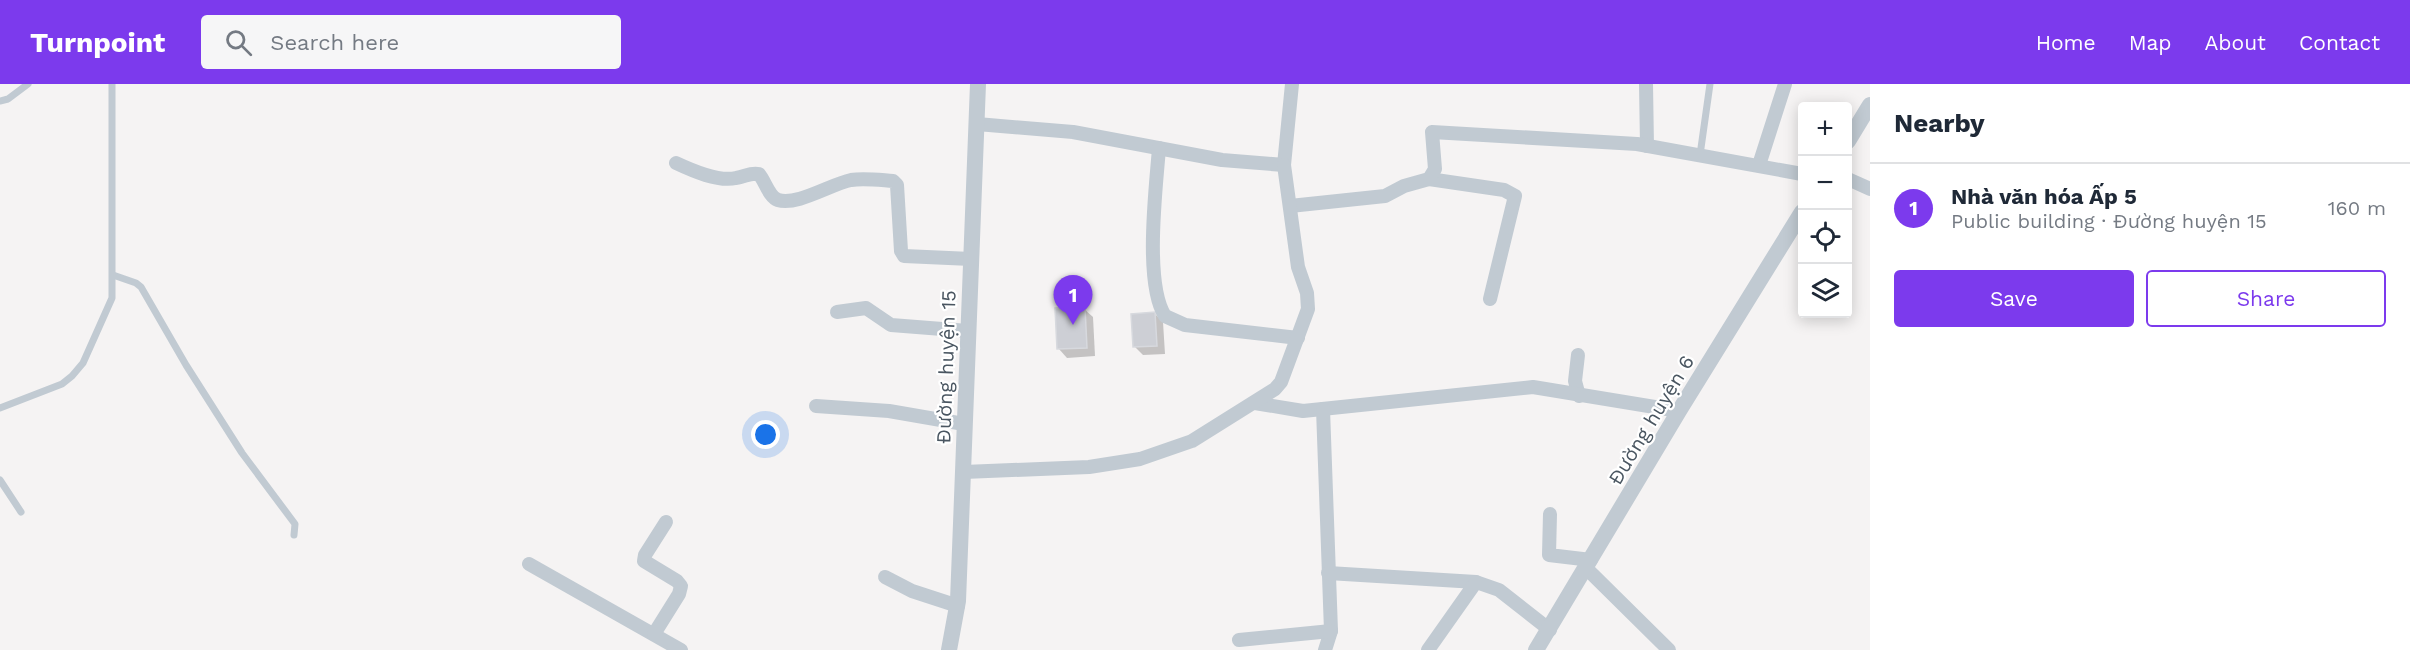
<!DOCTYPE html>
<html lang="en">
<head>
<meta charset="utf-8">
<style>
	body { margin:0; font-family:"Work Sans",sans-serif; background:#f6f6f7; color:#1f2937 }
	.controls { position:absolute; right:18px; top:18px; display:grid; overflow:hidden; border-radius:6px; box-shadow:0 3px 15px #0003 }
	.controls button { width:54px; height:54px; display:grid; place-items:center; padding:0; border:0; border-bottom:2px solid #e0e1e3; background:#fff; color:#1f2937; font:30px sans-serif }
	.you { position:absolute; left:766px; top:351px; width:21px; height:21px; margin:-15px; border:4px solid #fff; border-radius:50%; background:#1a73e8; box-shadow:0 0 0 9px #1a73e833 }
	.badge { display:grid; place-items:center; width:39px; height:39px; border-radius:50%; background:#7c3aed; color:#fff; font-size:20px; font-weight:700 }
	.pin { position:absolute; translate:-50% -50px; filter:drop-shadow(0 2px 3px #0008) }
	.pin::after { content:''; position:absolute; top:32px; width:21px; height:18px; background:inherit; clip-path:polygon(0 0,100% 0,50% 100%) }
	.list { margin:0; padding:0; list-style:none }
	h2 { display:flex; justify-content:space-between; align-items:center; height:78px; margin:0; padding:0 24px; font-size:26px }
	h2 small { font-size:20px; font-weight:400; color:#747a83 }
	.list li { display:grid; grid-template-columns:39px 1fr auto; gap:18px; align-items:center; box-sizing:border-box; height:90px; padding:0 24px; border-top:2px solid #e0e1e3 }
	.list b { display:block; font-size:22px; white-space:nowrap }
	.list p { margin:0; font-size:20px; white-space:nowrap; color:#747a83 }
	.list em { font-size:20px; font-style:normal; color:#747a83 }
	.actions { display:flex; gap:12px; padding:18px 24px }
	.actions a { flex:1; padding:14px 0; border:2px solid #7c3aed; border-radius:6px; text-align:center; font-size:21px; color:#7c3aed }
	.actions .main { background:#7c3aed; color:#fff }
	.icon { flex:none; width:33px; height:33px; fill:none; stroke:currentColor; stroke-width:2; stroke-linecap:round; stroke-linejoin:round }
	.map { position:relative; flex:none; width:1870px; height:566px; overflow:hidden }
	header { display:flex; align-items:center; gap:36px; box-sizing:border-box; height:84px; padding:0 30px; background:#7c3aed; color:#fff }
	header strong { font-size:28px }
	nav { display:flex; gap:33px; margin-inline-start:auto; font-size:21px }
	.search { width:420px; height:54px; background:#f6f6f7; display:flex; align-items:center; gap:15px; box-sizing:border-box; padding:0 21px; border-radius:6px; color:#747a83; font-size:22px }
	main { display:flex }
	aside { flex:1; background:#fff }
	.map>svg:first-child { display:block }
	.shadow { fill:#0003 }
	.building { fill:#cdcfd5; stroke:#d7d9de; stroke-width:1.5 }
	.lines { fill:none; stroke-linecap:round; stroke-linejoin:round }
	.service { stroke:#c1cad2; stroke-width:7 }
	.minor { stroke:#c1cad2; stroke-width:14 }
	.tertiary { stroke:#c1cad2; stroke-width:16 }
	.labels { text-anchor:middle; dominant-baseline:central; stroke-width:4.5; stroke-linejoin:round; paint-order:stroke }
	.street-label { font-size:20px; fill:#4a5661; stroke:#fff }
</style>
</head>
<body>
<header>
<strong>Turnpoint</strong>
<div class="search"><svg class="icon" aria-label="search" viewBox="0 0 24 24"><circle cx="10" cy="10" r="6"/><path d="M15 15l6 6"/></svg>Search here</div>
<nav><a>Home</a><a>Map</a><a>About</a><a>Contact</a></nav>
</header>
<main>
<div class="map">
<svg width="1870" height="566" viewBox="0 0 1870 566">
	<rect width="100%" height="100%" fill="#f5f3f3"/>
	<g class="shadow">
		<path d="M1084,225L1093,233L1095,272L1067,274L1059,265Z"/>
		<path d="M1155,230L1163,238L1165,270L1143,271L1134,262Z"/>
	</g>
	<g class="building">
		<path d="M1085,223L1087,264L1057,265L1055,224Z"/>
		<path d="M1155,228L1157,262L1133,263L1131,230Z"/>
	</g>
	<g class="lines">
		<g class="service">
			<path d="M0,17L8,15L28,0"/>
			<path d="M1700,71L1710,0"/>
			<path d="M113,191L136,199L141,203L186,281L242,369L295,440L294,451"/>
			<path d="M0,324L62,300L72,292L83,279L112,214V0"/>
			<path d="M0,396L21,428"/>
		</g>
		<g class="minor">
			<path d="M1646,0L1647,62"/>
			<path d="M977,40L1073,48L1222,76L1284,81L1292,0"/>
			<path d="M1159,64C1156,104 1144,199 1165,232L1185,241L1298,254"/>
			<path d="M676,79C693,87 718,98 736,94C745,93 750,88 759,90C765,97 769,113 778,116C797,122 831,100 851,96C864,94 879,96 893,97L897,101L901,167L904,172L971,175"/>
			<path d="M1759,81L1785,0"/>
			<path d="M1429,95L1504,106L1515,112L1490,215"/>
			<path d="M1848,95L1870,105"/>
			<path d="M1290,122L1385,112L1404,102L1429,95L1435,85L1432,48L1637,60L1802,90"/>
			<path d="M837,228L866,224L891,241L968,247"/>
			<path d="M1578,271L1575,297L1579,312"/>
			<path d="M1255,319L1303,327L1533,303L1679,327"/>
			<path d="M816,322L889,327L964,340"/>
			<path d="M1323,325L1331,547L1325,566"/>
			<path d="M964,388L1089,383L1140,375L1192,357L1275,305L1281,298L1308,225L1307,209L1298,183L1284,81"/>
			<path d="M1550,430L1549,471L1591,476"/>
			<path d="M529,480L681,566"/>
			<path d="M1586,484L1669,566"/>
			<path d="M1328,489L1476,498"/>
			<path d="M885,493L912,507L958,522"/>
			<path d="M654,550L679,510L681,502L677,497L644,477L645,471L666,438"/>
			<path d="M1239,556L1331,547"/>
			<path d="M1428,566L1476,498L1499,506L1550,546"/>
		</g>
		<g class="tertiary">
			<path d="M1848,57L1870,21"/>
			<path d="M949,566L958,517L978,0"/>
			<path d="M1536,566L1679,327L1802,128"/>
		</g>
	</g>
	<g class="labels">
		<g class="street-label">
			<text transform="translate(946 283) rotate(-88)">Đường huyện 15</text>
			<text transform="translate(1651 336) rotate(-59)">Đường huyện 6</text>
		</g>
	</g>
</svg>
<div class="controls">
<button>+</button>
<button>−</button>
<button><svg class="icon" aria-label="locate" viewBox="0 0 24 24"><circle cx="12" cy="12" r="6"/><path d="M12 2v4M12 18v4M2 12h4M18 12h4"/></svg></button>
<button><svg class="icon" aria-label="layers" viewBox="0 0 24 24"><path d="M12 4l9 5-9 5-9-5zM3 14l9 5 9-5"/></svg></button>
</div>
<div class="you"></div>
<div class="pin badge" style="left:1073px;top:241px">1</div>
</div>
<aside>
<h2>Nearby<small></small></h2>
<ul class="list">
<li><span class="badge">1</span><div><b>Nhà văn hóa Ấp 5</b><p>Public building · Đường huyện 15</p></div><em>160 m</em></li>
</ul>
<div class="actions"><a class="main">Save</a><a>Share</a></div>
</aside>
</main>
</body>
</html>
